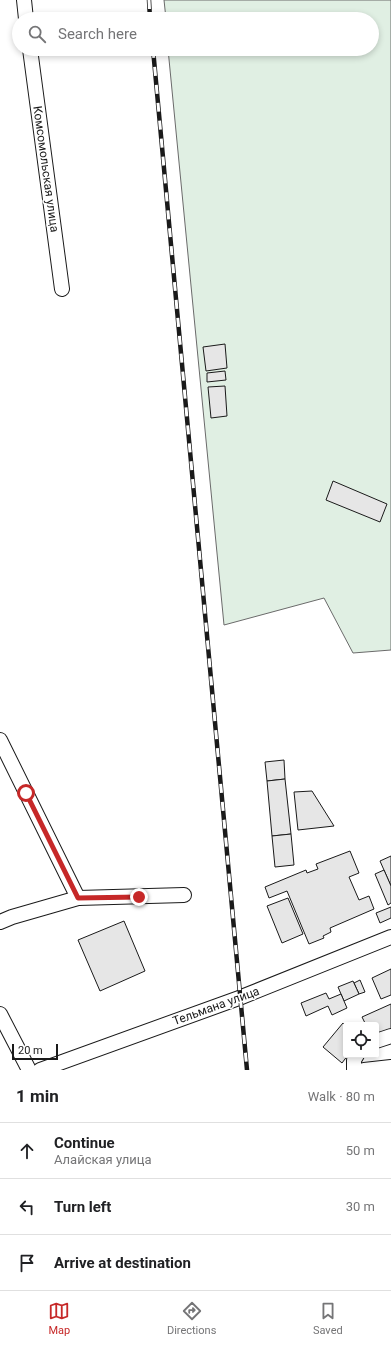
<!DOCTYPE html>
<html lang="en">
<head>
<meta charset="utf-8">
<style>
	body { margin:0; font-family:Roboto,sans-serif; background:#f2f2f2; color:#202124 }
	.controls { position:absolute; right:12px; bottom:12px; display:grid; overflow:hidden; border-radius:4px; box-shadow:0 2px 6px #0003 }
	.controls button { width:36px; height:36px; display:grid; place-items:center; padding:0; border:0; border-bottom:1px solid #e0e0e0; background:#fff; color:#202124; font:20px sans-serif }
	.scale { position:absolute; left:12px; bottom:10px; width:46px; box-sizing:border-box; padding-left:4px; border:2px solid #1a1a1a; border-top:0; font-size:11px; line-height:14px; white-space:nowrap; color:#1a1a1a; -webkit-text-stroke:3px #fff; paint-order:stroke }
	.stop { position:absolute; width:12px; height:12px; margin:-9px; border:3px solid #c62828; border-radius:50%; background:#fff }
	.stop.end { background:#c62828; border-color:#fff; box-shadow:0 1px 4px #0008 }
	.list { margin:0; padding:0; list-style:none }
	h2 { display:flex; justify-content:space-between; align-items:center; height:52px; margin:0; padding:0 16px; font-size:17px }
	h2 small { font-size:13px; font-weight:400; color:#757577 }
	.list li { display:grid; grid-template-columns:26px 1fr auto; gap:12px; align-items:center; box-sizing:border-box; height:56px; padding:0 16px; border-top:1px solid #e0e0e0 }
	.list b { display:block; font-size:15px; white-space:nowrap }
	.list p { margin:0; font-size:13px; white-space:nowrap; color:#757577 }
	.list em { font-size:13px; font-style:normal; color:#757577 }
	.icon { flex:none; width:22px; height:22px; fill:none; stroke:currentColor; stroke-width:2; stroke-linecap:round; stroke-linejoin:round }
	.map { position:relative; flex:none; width:391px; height:1070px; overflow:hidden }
	.search { position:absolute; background:#fff; box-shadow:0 2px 6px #0003; left:12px; right:12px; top:12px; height:44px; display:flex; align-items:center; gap:10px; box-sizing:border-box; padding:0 14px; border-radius:22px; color:#757577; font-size:15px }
	.sheet { height:220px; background:#fff }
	nav { display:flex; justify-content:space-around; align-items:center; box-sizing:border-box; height:56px; border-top:1px solid #e0e0e0; background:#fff; font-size:11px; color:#757577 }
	nav a { display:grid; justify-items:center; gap:2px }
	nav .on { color:#c62828 }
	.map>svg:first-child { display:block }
	.green { fill:#e0efe3; stroke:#6a6a6a }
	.building { fill:#e6e6e6; stroke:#1a1a1a }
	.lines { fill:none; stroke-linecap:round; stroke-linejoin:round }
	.minor-casing { stroke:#1a1a1a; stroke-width:16 }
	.minor { stroke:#fff; stroke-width:14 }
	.rail-casing { stroke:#1a1a1a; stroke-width:4.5 }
	.rail { stroke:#fff; stroke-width:3; stroke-dasharray:9; stroke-linecap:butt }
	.route { stroke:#c62828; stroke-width:5 }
	.labels { text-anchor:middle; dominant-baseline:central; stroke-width:3; stroke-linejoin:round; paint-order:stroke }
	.street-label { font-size:12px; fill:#1a1a1a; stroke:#fff }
</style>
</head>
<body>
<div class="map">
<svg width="391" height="1070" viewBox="0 0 391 1070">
	<rect width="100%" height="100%" fill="#fff"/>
	<path class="green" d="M164,0H391V650L353,653L324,598L224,625L168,49H372V19H166Z"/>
	<g class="building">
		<path d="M225,344L227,368L206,371L203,347Z"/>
		<path d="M225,371L226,380L207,382V373Z"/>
		<path d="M225,386L227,416L211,418L208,387Z"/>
		<path d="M333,481L387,504L380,522L326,500Z"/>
		<path d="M284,760L285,779L267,781L265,762Z"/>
		<path d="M285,779L291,834L272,836L267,781Z"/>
		<path d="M312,791L334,826L298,830L294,792Z"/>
		<path d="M291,834L294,865L275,867L272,836Z"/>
		<path d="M350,851L359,873L349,877L359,900L369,896L374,909L330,928L331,932L323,936L324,938L309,944L287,891L269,898L265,887L306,870L307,873L318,869L316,864Z"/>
		<path d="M391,856V886L380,861Z"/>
		<path d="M384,870L391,886V903L388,905L375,874Z"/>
		<path d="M288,898L303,934L282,943L267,906Z"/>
		<path d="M391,907V918L380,923L376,913Z"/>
		<path d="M124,921L145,971L100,991L78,940Z"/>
		<path d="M391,969V995L381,999L372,978Z"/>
		<path d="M360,980L365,992L359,994L354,983Z"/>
		<path d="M353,981L359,994L344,1001L338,987Z"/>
		<path d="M326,993L329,999L341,994L347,1008L332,1015L328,1006L306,1016L301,1003Z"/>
		<path d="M391,1004V1030L376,1037V1025H366L362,1017Z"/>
		<path d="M343,1023L346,1026V1055H348L342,1063L323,1047Z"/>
	</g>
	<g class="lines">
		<g class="minor-casing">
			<g id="minor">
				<path d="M24,0L26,19"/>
				<path d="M30,49L62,289"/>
				<path d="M0,740L78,898"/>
				<path d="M0,922L12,917L78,898L184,895"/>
				<path d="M0,1014L29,1070"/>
				<path d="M376,1041L391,1036"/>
				<path d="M40,1070L239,998L391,937"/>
				<path d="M354,1070V1060L357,1055"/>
				<path d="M364,1070L391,1067"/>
			</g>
		</g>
		<use href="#minor" class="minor"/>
		<g class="rail-casing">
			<g id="rail">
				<path d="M149,0L150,19"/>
				<path d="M153,49L247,1070"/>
			</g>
		</g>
		<use href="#rail" class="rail"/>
	</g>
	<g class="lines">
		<path class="route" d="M26,793L78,898L139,897"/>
	</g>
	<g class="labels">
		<g class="street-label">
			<text transform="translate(46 169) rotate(82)">Комсомольская улица</text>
			<text transform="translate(216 1006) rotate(-20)">Тельмана улица</text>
		</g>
	</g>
</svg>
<div class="controls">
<button><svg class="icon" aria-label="locate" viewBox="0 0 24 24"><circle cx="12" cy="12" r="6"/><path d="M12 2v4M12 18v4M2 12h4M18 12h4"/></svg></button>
</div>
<div class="scale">20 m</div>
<div class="stop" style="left:26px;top:793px"></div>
<div class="stop end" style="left:139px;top:897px"></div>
<div class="search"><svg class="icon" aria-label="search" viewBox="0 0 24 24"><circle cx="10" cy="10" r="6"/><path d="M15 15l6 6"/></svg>Search here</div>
</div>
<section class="sheet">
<h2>1 min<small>Walk · 80 m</small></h2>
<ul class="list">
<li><svg class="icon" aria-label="ahead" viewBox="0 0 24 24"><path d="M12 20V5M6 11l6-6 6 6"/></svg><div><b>Continue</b><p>Алайская улица</p></div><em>50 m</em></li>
<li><svg class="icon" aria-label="left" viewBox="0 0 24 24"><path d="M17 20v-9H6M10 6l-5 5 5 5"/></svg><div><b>Turn left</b></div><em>30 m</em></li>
<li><svg class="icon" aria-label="arrive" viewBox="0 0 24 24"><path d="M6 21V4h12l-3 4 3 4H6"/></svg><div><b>Arrive at destination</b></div></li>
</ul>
</section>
<nav>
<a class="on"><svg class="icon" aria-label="map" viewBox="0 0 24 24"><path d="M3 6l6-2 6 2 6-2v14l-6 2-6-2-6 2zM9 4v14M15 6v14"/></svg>Map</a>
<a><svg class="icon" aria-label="directions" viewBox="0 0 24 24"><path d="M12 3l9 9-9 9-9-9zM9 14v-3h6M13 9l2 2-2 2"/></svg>Directions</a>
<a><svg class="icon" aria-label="saved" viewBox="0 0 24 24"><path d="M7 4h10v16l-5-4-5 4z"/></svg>Saved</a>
</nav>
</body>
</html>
